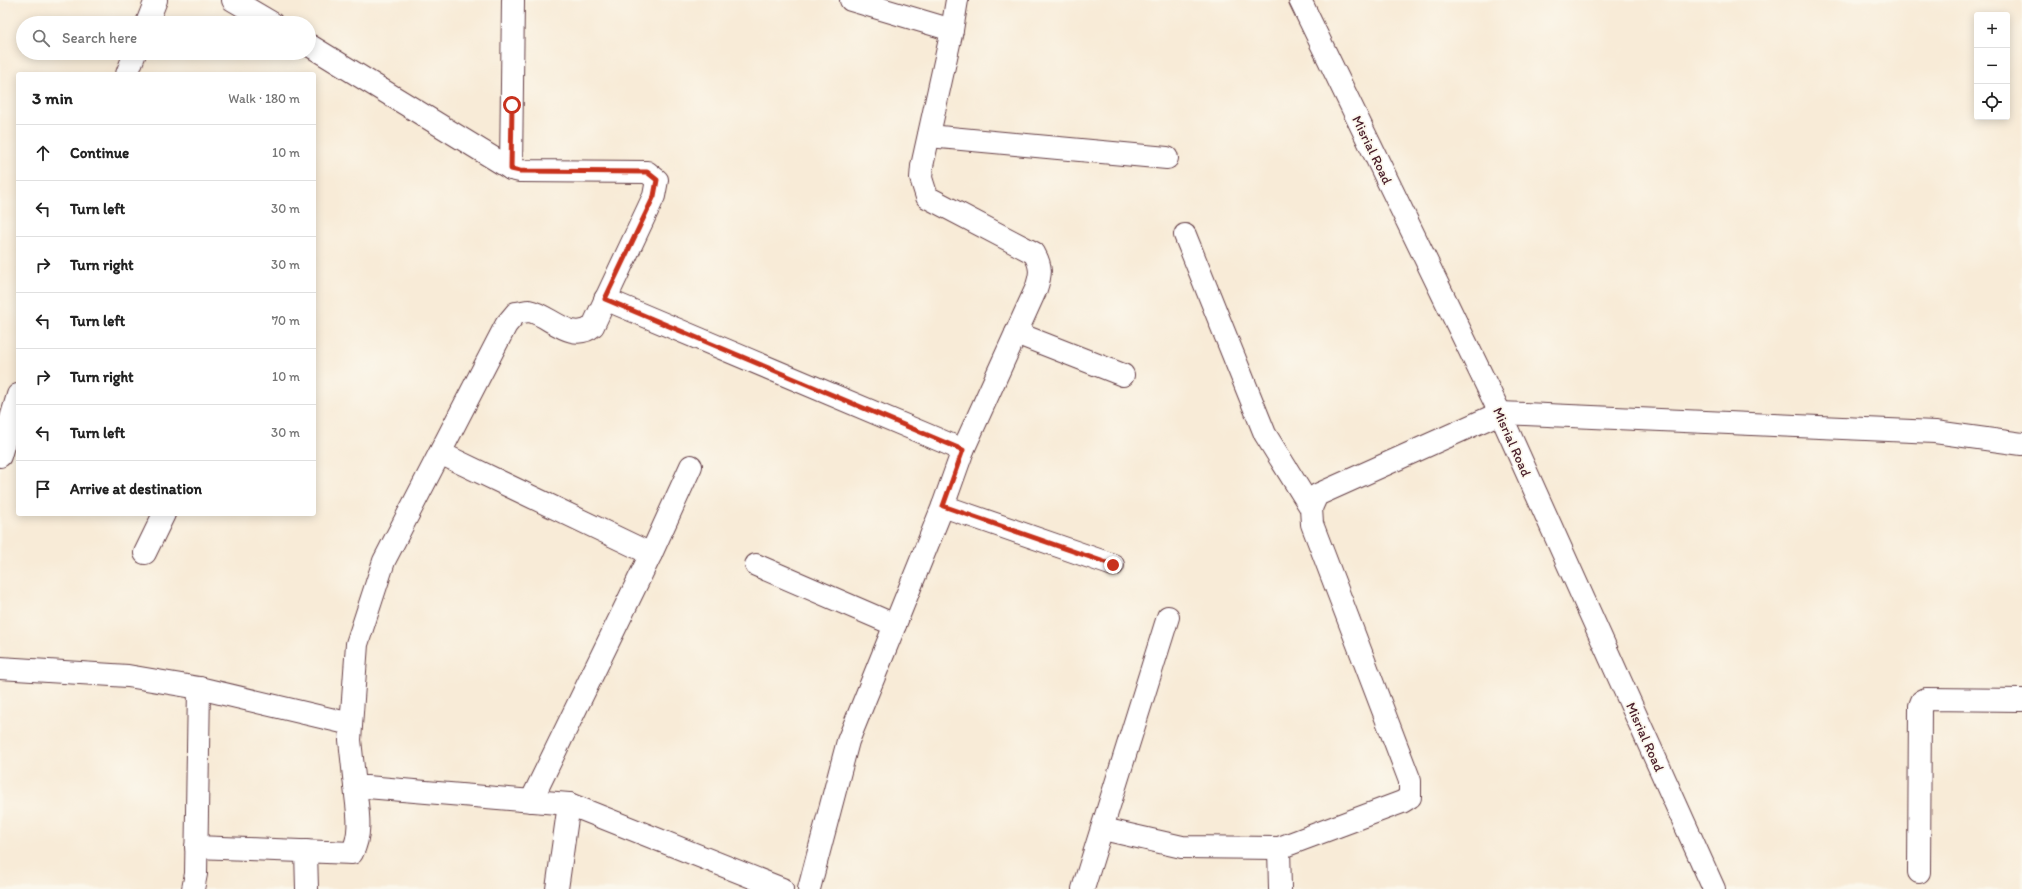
<!DOCTYPE html>
<html lang="en">
<head>
<meta charset="utf-8">
<style>
	body { margin:0; font-family:Itim,sans-serif; background:#f6f6f6; color:#222 }
	.controls { position:absolute; right:12px; top:12px; display:grid; overflow:hidden; border-radius:4px; box-shadow:0 2px 10px #0003 }
	.controls button { width:36px; height:36px; display:grid; place-items:center; padding:0; border:0; border-bottom:1px solid #e0e0e0; background:#fff; color:#222; font:20px sans-serif }
	.stop { position:absolute; width:12px; height:12px; margin:-9px; border:3px solid #c8321e; border-radius:50%; background:#fff }
	.stop.end { background:#c8321e; border-color:#fff; box-shadow:0 1px 4px #0008 }
	.list { margin:0; padding:0; list-style:none }
	h2 { display:flex; justify-content:space-between; align-items:center; height:52px; margin:0; padding:0 16px; font-size:17px }
	h2 small { font-size:13px; font-weight:400; color:#767676 }
	.list li { display:grid; grid-template-columns:26px 1fr auto; gap:12px; align-items:center; box-sizing:border-box; height:56px; padding:0 16px; border-top:1px solid #e0e0e0 }
	.list b { display:block; font-size:15px; white-space:nowrap }
	.list em { font-size:13px; font-style:normal; color:#767676 }
	.icon { flex:none; width:22px; height:22px; fill:none; stroke:currentColor; stroke-width:2; stroke-linecap:round; stroke-linejoin:round }
	.map { position:relative; flex:none; width:2022px; height:889px; overflow:hidden }
	.search { position:absolute; background:#fff; box-shadow:0 2px 10px #0003; left:16px; top:16px; width:300px; height:44px; display:flex; align-items:center; gap:10px; box-sizing:border-box; padding:0 14px; border-radius:22px; color:#767676; font-size:15px }
	.panel { position:absolute; background:#fff; box-shadow:0 2px 10px #0003; left:16px; top:72px; width:300px; height:444px; border-radius:4px }
	.map>svg:first-child { display:block }
	.lines { fill:none; stroke-linecap:round; stroke-linejoin:round }
	.minor-casing { stroke:#643e45; stroke-width:24 }
	.major-casing { stroke:#643e45; stroke-width:24 }
	.minor { stroke:#fff; stroke-width:22 }
	.major { stroke:#fff; stroke-width:22 }
	.route { stroke:#c8321e; stroke-width:5 }
	.labels { text-anchor:middle; dominant-baseline:central; stroke-width:3.5; stroke-linejoin:round; paint-order:stroke }
	.street-label { font-size:14px; fill:#4a1f2b; stroke:#fbf7ec }
</style>
</head>
<body>
<div class="map">
<svg width="2022" height="889" viewBox="0 0 2022 889">
	<rect width="100%" height="100%" fill="#fbf7ec"/>
	<filter id="ink" filterUnits="userSpaceOnUse"><feTurbulence type="fractalNoise" baseFrequency=".025" numOctaves="2"/><feDisplacementMap in="SourceGraphic" scale="8" xChannelSelector="R" yChannelSelector="G"/><feConvolveMatrix kernelMatrix="1 2 1 2 8 2 1 2 1" color-interpolation-filters="sRGB"/></filter>
	<filter id="wash" filterUnits="userSpaceOnUse"><feTurbulence type="fractalNoise" baseFrequency=".012" numOctaves="4" result="noise"/><feDisplacementMap in="SourceGraphic" scale="16" xChannelSelector="R" yChannelSelector="G"/><feGaussianBlur stdDeviation="0.9" result="paint"/><feColorMatrix in="noise" values="0 0 0 0 0 0 0 0 0 0 0 0 0 0 0 0 0 1.4 0 .05"/><feComposite in="paint" operator="in"/></filter>
	<g filter="url(#wash)">
		<rect width="100%" height="100%" fill="#f8ebd7"/>
	</g>
	<g filter="url(#ink)">
		<g class="lines">
			<g class="minor-casing">
				<g id="minor">
					<path d="M233,0L272,23"/>
					<path d="M851,0L952,30L957,0"/>
					<path d="M147,23L156,0"/>
					<path d="M309,45L511,169L520,171L647,172L657,180L654,196L593,326C572,344 548,314 529,311C525,311 520,313 516,313L506,325L384,561L357,644L350,740L355,786L569,804L782,889"/>
					<path d="M127,74L135,53"/>
					<path d="M929,136L1167,158"/>
					<path d="M511,169L513,0"/>
					<path d="M605,299L963,450"/>
					<path d="M1016,333L1123,375"/>
					<path d="M440,453L651,554"/>
					<path d="M0,456L18,395"/>
					<path d="M943,506L1113,565"/>
					<path d="M1311,508L1317,495L1500,413L1935,432L2022,444"/>
					<path d="M145,553L164,514"/>
					<path d="M756,565L895,625"/>
					<path d="M0,668L128,676L199,688L351,724"/>
					<path d="M531,801L651,554L691,466"/>
					<path d="M1103,829L1182,847L1279,848L1402,802L1410,797V781L1312,524L1311,508L1265,434L1185,235"/>
					<path d="M196,847L352,853C363,832 357,808 355,786"/>
					<path d="M1279,848L1280,889"/>
					<path d="M306,851L307,889"/>
					<path d="M1919,872L1920,706L1922,701L1926,699L2022,700"/>
					<path d="M193,889L196,874L199,688"/>
					<path d="M557,889L569,804"/>
					<path d="M809,889L848,741L943,506L963,450L1036,289C1041,274 1042,267 1034,253L927,197L921,178L922,166L952,30"/>
					<path d="M1083,889L1168,617"/>
				</g>
			</g>
			<g class="major-casing">
				<path id="major" d="M1300,0L1500,413L1714,889"/>
			</g>
			<use href="#minor" class="minor"/>
			<use href="#major" class="major"/>
		</g>
	</g>
	<g class="lines" filter="url(#ink)">
		<path class="route" d="M512,105L511,169L520,171L647,172L657,180L654,196L605,299L963,450L943,506L1113,565"/>
	</g>
	<g class="labels">
		<g class="street-label">
			<text transform="translate(1372 150) rotate(64)">Misrial Road</text>
			<text transform="translate(1512 442) rotate(66)">Misrial Road</text>
			<text transform="translate(1645 737) rotate(66)">Misrial Road</text>
		</g>
	</g>
</svg>
<div class="controls">
<button>+</button>
<button>−</button>
<button><svg class="icon" aria-label="locate" viewBox="0 0 24 24"><circle cx="12" cy="12" r="6"/><path d="M12 2v4M12 18v4M2 12h4M18 12h4"/></svg></button>
</div>
<div class="stop" style="left:512px;top:105px"></div>
<div class="stop end" style="left:1113px;top:565px"></div>
<div class="search"><svg class="icon" aria-label="search" viewBox="0 0 24 24"><circle cx="10" cy="10" r="6"/><path d="M15 15l6 6"/></svg>Search here</div>
<section class="panel">
<h2>3 min<small>Walk · 180 m</small></h2>
<ul class="list">
<li><svg class="icon" aria-label="ahead" viewBox="0 0 24 24"><path d="M12 20V5M6 11l6-6 6 6"/></svg><div><b>Continue</b></div><em>10 m</em></li>
<li><svg class="icon" aria-label="left" viewBox="0 0 24 24"><path d="M17 20v-9H6M10 6l-5 5 5 5"/></svg><div><b>Turn left</b></div><em>30 m</em></li>
<li><svg class="icon" aria-label="right" viewBox="0 0 24 24"><path d="M7 20v-9h11M14 6l5 5-5 5"/></svg><div><b>Turn right</b></div><em>30 m</em></li>
<li><svg class="icon" aria-label="left" viewBox="0 0 24 24"><path d="M17 20v-9H6M10 6l-5 5 5 5"/></svg><div><b>Turn left</b></div><em>70 m</em></li>
<li><svg class="icon" aria-label="right" viewBox="0 0 24 24"><path d="M7 20v-9h11M14 6l5 5-5 5"/></svg><div><b>Turn right</b></div><em>10 m</em></li>
<li><svg class="icon" aria-label="left" viewBox="0 0 24 24"><path d="M17 20v-9H6M10 6l-5 5 5 5"/></svg><div><b>Turn left</b></div><em>30 m</em></li>
<li><svg class="icon" aria-label="arrive" viewBox="0 0 24 24"><path d="M6 21V4h12l-3 4 3 4H6"/></svg><div><b>Arrive at destination</b></div></li>
</ul>
</section>
</div>
</body>
</html>
